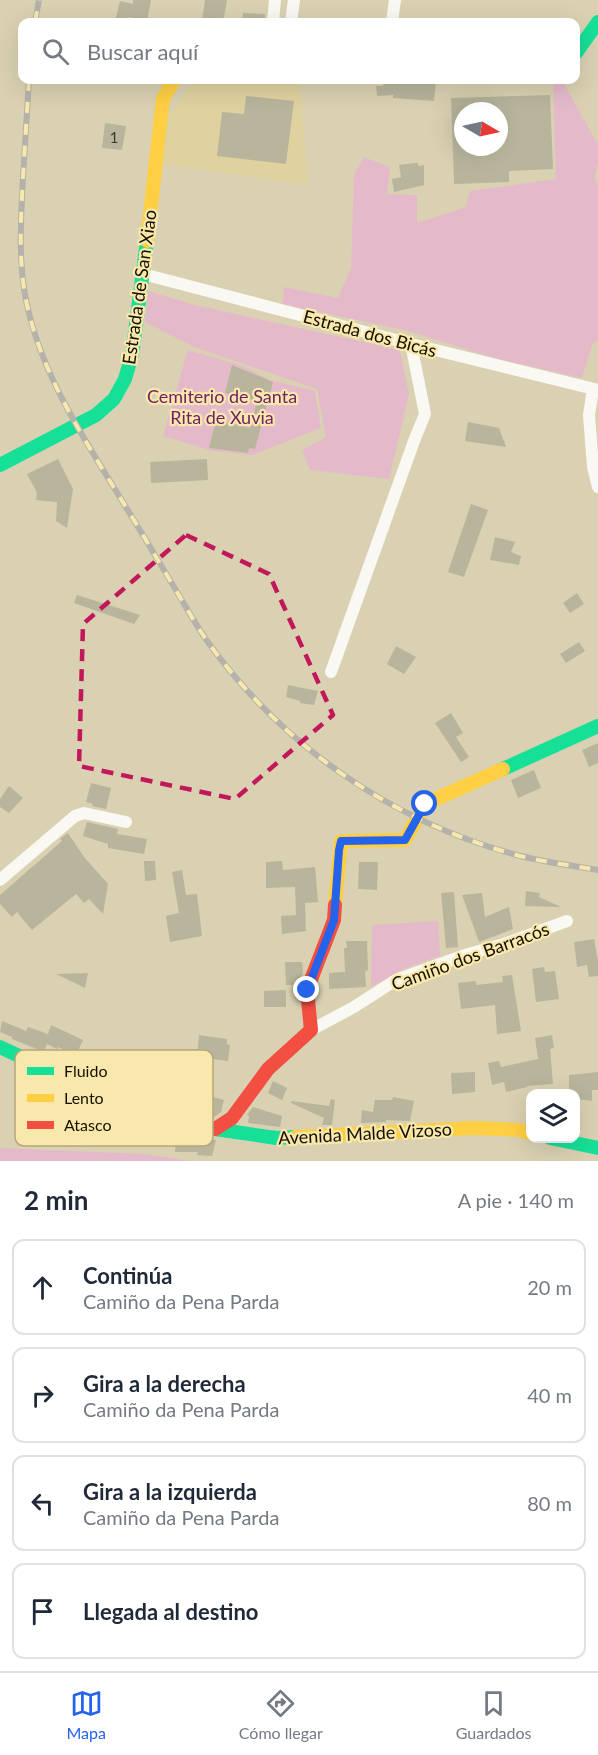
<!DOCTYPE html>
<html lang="es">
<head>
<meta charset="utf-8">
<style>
	body { margin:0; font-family:Lato,sans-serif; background:#f2f2f3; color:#1f2937 }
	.controls { position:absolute; right:18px; bottom:18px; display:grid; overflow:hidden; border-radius:12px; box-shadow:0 6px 24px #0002 }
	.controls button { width:54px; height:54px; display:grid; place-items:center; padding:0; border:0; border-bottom:2px solid #e0e1e3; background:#fff; color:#1f2937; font:30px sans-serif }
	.compass { position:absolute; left:454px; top:102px; width:54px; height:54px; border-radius:50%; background:#fff; box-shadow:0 6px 24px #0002; rotate:99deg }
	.stop { position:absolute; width:18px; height:18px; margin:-14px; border:4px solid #2563eb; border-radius:50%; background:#fff }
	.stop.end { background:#2563eb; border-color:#fff; box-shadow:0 2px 6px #0008 }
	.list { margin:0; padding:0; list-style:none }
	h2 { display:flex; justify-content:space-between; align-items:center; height:78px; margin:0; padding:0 24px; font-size:26px }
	h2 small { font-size:20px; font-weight:400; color:#747a83 }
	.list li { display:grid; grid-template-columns:39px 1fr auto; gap:18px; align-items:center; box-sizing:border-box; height:96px; margin:0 12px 12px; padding:0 12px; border:2px solid #e0e1e3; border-radius:12px }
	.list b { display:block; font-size:22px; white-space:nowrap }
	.list p { margin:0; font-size:20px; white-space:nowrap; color:#747a83 }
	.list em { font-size:20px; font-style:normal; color:#747a83 }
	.icon { flex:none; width:33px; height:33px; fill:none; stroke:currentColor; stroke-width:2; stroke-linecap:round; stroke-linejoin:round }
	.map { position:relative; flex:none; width:598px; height:1161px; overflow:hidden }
	.search { position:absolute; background:#fff; box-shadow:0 6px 24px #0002; left:18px; right:18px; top:18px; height:66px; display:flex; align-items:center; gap:15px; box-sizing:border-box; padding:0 21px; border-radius:12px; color:#747a83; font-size:22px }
	.sheet { height:510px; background:#fff }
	nav { display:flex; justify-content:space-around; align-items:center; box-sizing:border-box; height:84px; border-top:2px solid #e0e1e3; background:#fff; font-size:16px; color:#747a83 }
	nav a { display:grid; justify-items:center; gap:3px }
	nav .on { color:#2563eb }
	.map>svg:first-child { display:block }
	.built { fill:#e0d29f }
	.green { fill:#e4baca }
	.building { fill:#b8b59c; fill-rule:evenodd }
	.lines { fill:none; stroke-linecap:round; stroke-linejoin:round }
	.street { stroke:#f9f8f3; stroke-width:12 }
	.fast { stroke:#16e098; stroke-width:14 }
	.slow { stroke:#ffcf43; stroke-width:14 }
	.jam { stroke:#f24e42; stroke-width:14 }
	.rail-casing { stroke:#b4b2aa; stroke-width:6 }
	.rail { stroke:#f9e8ac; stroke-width:4; stroke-dasharray:11; stroke-linecap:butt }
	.route { stroke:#2563eb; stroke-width:8 }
	.marked { fill:none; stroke:#c2185b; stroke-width:4.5; stroke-dasharray:12 8; stroke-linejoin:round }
	.labels { text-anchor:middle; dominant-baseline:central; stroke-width:4.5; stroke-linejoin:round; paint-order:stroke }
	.number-label { font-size:15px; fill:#3e3927 }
	.street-label { font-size:18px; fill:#161000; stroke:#f9e8ac }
	.park-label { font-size:18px; fill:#722167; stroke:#f9e8ac }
	.key { fill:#f9e8ac; stroke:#b5a778; stroke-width:1.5 }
	.key-label { font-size:16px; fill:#161000 }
</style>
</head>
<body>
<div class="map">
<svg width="598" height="1161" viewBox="0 0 598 1161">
	<rect width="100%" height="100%" fill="#dad1b2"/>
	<path class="built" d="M195,80H300L308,185L163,164L170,115Z"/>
	<g class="green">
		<path d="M553,80H562L598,145V161L594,179L598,185V340L592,345L582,378L498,359L408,331L282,304L284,287L338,298L351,267L354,174L364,157L390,167L387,194L417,195V223L466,207L470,191L556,179Z"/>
		<path d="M148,291L195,305L400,350L409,395L389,479L310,470L302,450L326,437L317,389L194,347L145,322Z"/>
		<path d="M188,350L240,365L270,380L315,391L321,428L253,455L213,451L163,436Z"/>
		<path d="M438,921L440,956L405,968L371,987L372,925Z"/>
		<path d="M0,1148L145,1154L190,1161H0Z"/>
	</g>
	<g class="building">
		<path d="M133,0H151L147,21L128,17L126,22H115L120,1L133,4Z"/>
		<path d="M205,0H227L223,22H202Z"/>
		<path d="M243,13L265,14V22H242Z"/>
		<path d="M383,80H436L434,101L393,98V95L377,96L376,86H383Z"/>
		<path d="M550,95L553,169L509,171V182L454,184L451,98ZM463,111H499V147H463Z"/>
		<path d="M246,96L294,101L286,164L217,156L222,112L244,114Z"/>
		<path d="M105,123L126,126L122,150L102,148Z"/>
		<path d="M415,163H418V166L424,165V185L394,192L392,179L401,177L399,165Z"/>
		<path d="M232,365L273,382L255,449L249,448L248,453L209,448L216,419L250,428L257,401L225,393Z"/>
		<path d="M468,422L499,428L506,447L465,441Z"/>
		<path d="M58,459L73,489L67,528L56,521L57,502L36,500L37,493L27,474Z"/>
		<path d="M207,459L208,480L151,483L150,462Z"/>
		<path d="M471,504L488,510L464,577L448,572Z"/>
		<path d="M495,537L515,542L511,552L521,556L519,565L490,560Z"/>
		<path d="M577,593L584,604L570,613L563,603Z"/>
		<path d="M77,595L140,615L134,624L74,603Z"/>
		<path d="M579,642L585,651L566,663L560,654Z"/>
		<path d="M396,646L416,657L404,674L387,664Z"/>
		<path d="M288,685L318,691L314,705L300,703V701L286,697Z"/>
		<path d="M451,713L463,733L456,737L469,757L461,762L435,723Z"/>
		<path d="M598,743V763L589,767L582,750Z"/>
		<path d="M534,770L541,788L518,798L511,780Z"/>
		<path d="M91,783L111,788L106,809L92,806L93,804L86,802Z"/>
		<path d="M9,786L23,798L9,813L0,807V799Z"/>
		<path d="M87,822L118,829L117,834L147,839L144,854L108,848V844L83,836Z"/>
		<path d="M68,833L84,857L108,884L103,914L89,899L84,903L76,894L32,930L17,912L12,917L0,904V895L62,841L60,839Z"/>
		<path d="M144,861H155L156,880L145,881Z"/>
		<path d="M282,861L283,870L315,867L318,902L305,903L306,931L282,934L281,916L296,915L295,887L266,888V862Z"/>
		<path d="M359,862H378L377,890L358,889Z"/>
		<path d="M182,870L186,895L197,894L202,936L170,942L166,916L179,913L172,872Z"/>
		<path d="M526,891L540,893L539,897L561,907L525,906Z"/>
		<path d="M454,892L458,947L446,948L441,893Z"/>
		<path d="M482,893L485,917L509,907L513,929L479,942L462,895Z"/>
		<path d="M594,939L598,961V976L589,977L587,965L577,967L574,942Z"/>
		<path d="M346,941H367L368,970L365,971L366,987L329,989V973L345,972L344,948H347Z"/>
		<path d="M285,962H302L303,972L298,985H286Z"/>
		<path d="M544,967L545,972L555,971L559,999L536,1002L532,969Z"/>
		<path d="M88,973L85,988L56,974Z"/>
		<path d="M512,975L521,1031L497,1034L495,1005L461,1009L458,983L476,981V985L503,982L502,976Z"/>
		<path d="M286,990V1007H264V991Z"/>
		<path d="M2,1021L26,1031L28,1027L48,1034L51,1025L83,1040L76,1055L58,1047L57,1049L47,1044L44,1052L12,1039V1037L0,1032Z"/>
		<path d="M199,1035L227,1039V1044L230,1045L228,1061L213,1059V1056L197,1055Z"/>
		<path d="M552,1035L554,1048L550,1049L553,1084L527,1086V1087L506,1092L504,1082L492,1085L488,1063L499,1061L501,1067L538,1059L535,1038Z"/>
		<path d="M475,1072V1092L452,1094L451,1073Z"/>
		<path d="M598,1072V1090H592V1101L576,1099V1094H569V1075Z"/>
		<path d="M273,1081L287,1088L282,1100L268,1093Z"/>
		<path d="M177,1087L224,1100L221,1112L214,1117L172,1107Z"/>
		<path d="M393,1097L414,1101L410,1121L386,1120V1122L361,1123L362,1110L373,1112L375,1100H392Z"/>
		<path d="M331,1099L335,1100L332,1125H322L324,1118L291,1103V1101L329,1106Z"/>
		<path d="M253,1107L282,1116L280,1127L248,1123L249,1116L247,1115Z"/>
		<path d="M176,1137L216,1140L212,1156L197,1155L198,1152H175Z"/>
	</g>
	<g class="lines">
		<g class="street">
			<path d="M273,22L275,0"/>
			<path d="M291,22L294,0"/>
			<path d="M392,22L395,0"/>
			<path d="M143,274L411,344L598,390"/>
			<path d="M593,389L589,415L593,467L598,487"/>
			<path d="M331,672L414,441L425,414L411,344"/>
			<path d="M0,880L75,816L84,813L126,822"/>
			<path d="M311,1030L354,1007L396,980L468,954L504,944L567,921"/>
		</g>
		<g class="fast">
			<path d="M576,53L598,22"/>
			<path d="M0,465L96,415L114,399L125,379L132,355L147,241"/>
			<path d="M503,769L598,726"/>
			<path d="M0,1047L127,1106L215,1129L276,1138L295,1137"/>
			<path d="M550,1138L598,1148"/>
		</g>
		<g class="slow">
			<path d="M147,241L163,99L174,80"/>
			<path d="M335,905L341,841L405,840L425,804L503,769"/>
			<path d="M295,1137L473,1128L519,1130L530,1133"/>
		</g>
		<path class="jam" d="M215,1129L232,1118L268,1069L311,1030L307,990L334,920L335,905"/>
		<g class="rail-casing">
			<g id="rail">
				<path d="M35,22L39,0"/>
				<path d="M29,80C27,112 25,144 23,177C21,218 18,259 26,300C41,375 85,440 124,504C142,533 159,562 177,592C186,607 195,623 205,638C279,743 389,820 513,854C541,862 570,865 598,870"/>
			</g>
		</g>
		<use href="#rail" class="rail"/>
	</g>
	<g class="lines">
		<path class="route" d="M307,990L334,920L339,850L341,841L405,840L425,804"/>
	</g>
	<path class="marked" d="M186,535L269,574L333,715L235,799L79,766L83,624Z"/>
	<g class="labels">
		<g class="number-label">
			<text x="114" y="137">1</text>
		</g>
		<g class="street-label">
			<text transform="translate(139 287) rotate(-82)">Estrada de San Xiao</text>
			<text transform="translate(370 333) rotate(15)">Estrada dos Bicás</text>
			<text transform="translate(470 956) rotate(-20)">Camiño dos Barracós</text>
			<text transform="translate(365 1133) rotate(-3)">Avenida Malde Vizoso</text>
		</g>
		<g class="park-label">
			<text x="222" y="396">Cemiterio de Santa<tspan x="222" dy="21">Rita de Xuvia</tspan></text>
		</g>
	</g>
	<rect x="15" y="1050" width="198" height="96" rx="9" class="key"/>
	<rect x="27" y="1067" width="27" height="8" fill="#16e098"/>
	<rect x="27" y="1094" width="27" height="8" fill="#ffcf43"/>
	<rect x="27" y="1121" width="27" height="8" fill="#f24e42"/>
	<g class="key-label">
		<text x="64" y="1077">Fluido</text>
		<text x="64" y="1104">Lento</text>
		<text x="64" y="1131">Atasco</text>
	</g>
</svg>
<div class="controls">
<button><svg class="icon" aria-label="layers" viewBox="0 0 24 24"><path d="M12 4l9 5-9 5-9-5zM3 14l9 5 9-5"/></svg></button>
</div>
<svg class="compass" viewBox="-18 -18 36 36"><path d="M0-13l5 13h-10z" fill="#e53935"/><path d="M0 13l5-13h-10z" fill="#747a83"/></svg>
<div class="stop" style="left:425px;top:804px"></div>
<div class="stop end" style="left:307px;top:990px"></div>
<div class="search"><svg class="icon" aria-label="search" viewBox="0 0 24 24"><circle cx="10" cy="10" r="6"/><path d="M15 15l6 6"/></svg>Buscar aquí</div>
</div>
<section class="sheet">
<h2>2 min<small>A pie · 140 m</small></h2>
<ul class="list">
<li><svg class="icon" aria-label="ahead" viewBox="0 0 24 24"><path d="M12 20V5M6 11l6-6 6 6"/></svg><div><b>Continúa</b><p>Camiño da Pena Parda</p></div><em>20 m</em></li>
<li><svg class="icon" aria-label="right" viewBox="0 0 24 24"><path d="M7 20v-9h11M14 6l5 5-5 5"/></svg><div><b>Gira a la derecha</b><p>Camiño da Pena Parda</p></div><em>40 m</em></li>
<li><svg class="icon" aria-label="left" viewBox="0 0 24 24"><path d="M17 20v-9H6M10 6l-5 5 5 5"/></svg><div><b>Gira a la izquierda</b><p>Camiño da Pena Parda</p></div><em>80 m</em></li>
<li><svg class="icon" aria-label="arrive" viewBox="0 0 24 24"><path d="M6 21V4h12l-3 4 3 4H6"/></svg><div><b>Llegada al destino</b></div></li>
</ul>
</section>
<nav>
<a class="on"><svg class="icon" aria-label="map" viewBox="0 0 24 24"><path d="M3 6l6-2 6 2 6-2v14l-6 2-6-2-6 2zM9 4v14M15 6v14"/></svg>Mapa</a>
<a><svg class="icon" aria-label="directions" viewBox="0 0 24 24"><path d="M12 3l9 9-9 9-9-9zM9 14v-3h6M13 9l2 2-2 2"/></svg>Cómo llegar</a>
<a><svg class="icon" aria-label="saved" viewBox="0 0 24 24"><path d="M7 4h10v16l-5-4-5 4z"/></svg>Guardados</a>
</nav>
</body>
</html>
